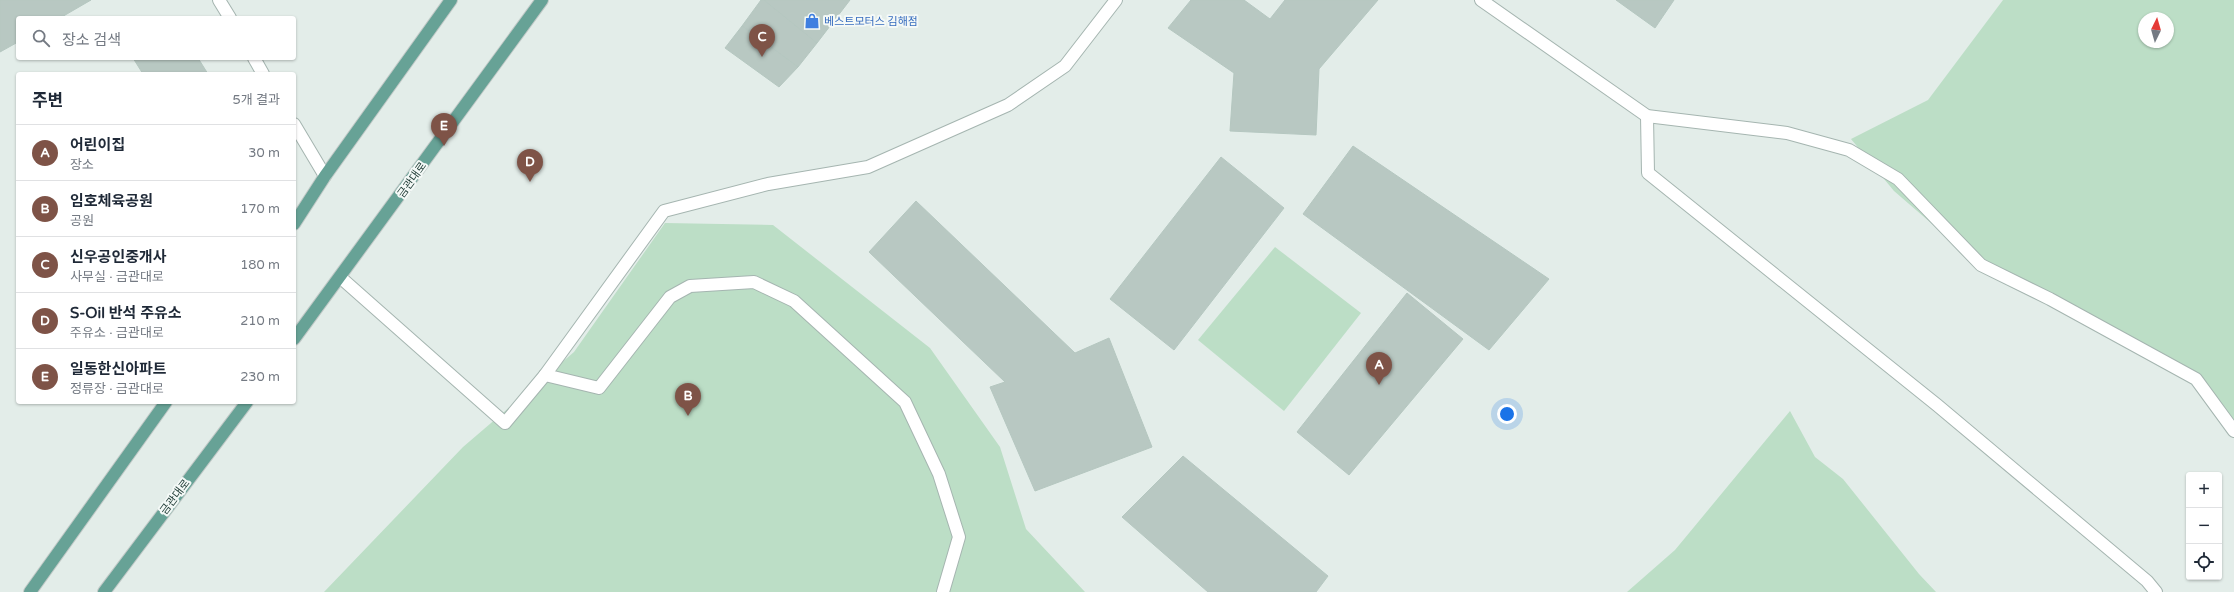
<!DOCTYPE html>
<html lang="ko">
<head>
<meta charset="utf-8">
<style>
	body { margin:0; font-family:"Varela Round","Noto Sans KR",sans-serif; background:#f6f6f7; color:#1f2937 }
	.controls { position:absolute; right:12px; bottom:12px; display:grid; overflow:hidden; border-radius:4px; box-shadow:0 1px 3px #0004 }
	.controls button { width:36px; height:36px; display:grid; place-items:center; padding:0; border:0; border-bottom:1px solid #e0e1e3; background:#fff; color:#1f2937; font:20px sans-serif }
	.compass { position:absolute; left:2138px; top:12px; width:36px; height:36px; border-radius:50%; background:#fff; box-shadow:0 1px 3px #0004; rotate:5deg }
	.you { position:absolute; left:1507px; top:414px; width:14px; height:14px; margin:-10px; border:3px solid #fff; border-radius:50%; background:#1a73e8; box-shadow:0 0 0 6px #1a73e833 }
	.badge { display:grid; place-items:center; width:26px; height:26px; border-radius:50%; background:#7e5347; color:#fff; font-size:13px; font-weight:700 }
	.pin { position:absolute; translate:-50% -33px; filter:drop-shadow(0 1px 2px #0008) }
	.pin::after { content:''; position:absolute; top:21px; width:14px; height:12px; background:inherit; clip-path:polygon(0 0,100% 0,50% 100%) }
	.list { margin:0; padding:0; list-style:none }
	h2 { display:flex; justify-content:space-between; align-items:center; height:52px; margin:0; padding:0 16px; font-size:17px }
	h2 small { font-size:13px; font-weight:400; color:#747a83 }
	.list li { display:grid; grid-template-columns:26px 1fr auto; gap:12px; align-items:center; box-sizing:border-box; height:56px; padding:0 16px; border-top:1px solid #e0e1e3 }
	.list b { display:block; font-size:15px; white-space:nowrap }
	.list p { margin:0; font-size:13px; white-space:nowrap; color:#747a83 }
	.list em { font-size:13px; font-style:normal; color:#747a83 }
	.icon { flex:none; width:22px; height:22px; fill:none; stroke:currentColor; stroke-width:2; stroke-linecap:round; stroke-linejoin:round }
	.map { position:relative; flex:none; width:2234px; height:592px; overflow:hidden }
	.search { position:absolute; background:#fff; box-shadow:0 1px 3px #0004; left:16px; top:16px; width:280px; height:44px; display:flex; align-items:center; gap:10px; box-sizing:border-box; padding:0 14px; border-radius:4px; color:#747a83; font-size:15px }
	.panel { position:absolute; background:#fff; box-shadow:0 1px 3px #0004; left:16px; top:72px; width:280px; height:332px; border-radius:4px }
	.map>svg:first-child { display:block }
	.green { fill:#bcdec6; fill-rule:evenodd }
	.building { fill:#b8c8c2; stroke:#b5c7c0 }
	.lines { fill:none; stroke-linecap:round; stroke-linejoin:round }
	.minor-casing { stroke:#a5b5b0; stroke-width:14 }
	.major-casing { stroke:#c1c9c7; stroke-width:14 }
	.minor { stroke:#fff; stroke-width:12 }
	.major { stroke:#67a296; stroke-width:12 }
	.labels { text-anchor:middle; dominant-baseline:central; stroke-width:4; stroke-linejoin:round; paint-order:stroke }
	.shop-label { font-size:11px; fill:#366cbe; stroke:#f4f9f7; text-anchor:start }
	.street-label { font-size:11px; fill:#223e38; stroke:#f4f9f7 }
</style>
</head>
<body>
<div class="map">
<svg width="2234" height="592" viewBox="0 0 2234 592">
	<rect width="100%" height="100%" fill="#e3ede9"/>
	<g class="green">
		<path d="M2003,0H2234V424L2188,368L1975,261L1894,191L1851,139L1928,100ZM2144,18H2168V42H2144Z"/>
		<path d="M665,223L773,225L930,348L1000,447L1026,529L1085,592H324L463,447L574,352Z"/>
		<path d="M1275,247L1361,313L1284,411L1198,340Z"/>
		<path d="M1790,411L1815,457L1843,479L1919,574L1936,592H1627L1675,550Z"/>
	</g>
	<g class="building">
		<path d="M0,0H91L60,18H18V42L0,52Z"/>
		<path d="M761,0H764L817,43L798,67L742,26Z"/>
		<path d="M764,0H850L817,43Z"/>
		<path d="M1191,0H1244L1270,19L1285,0H1378L1319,69L1316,135L1230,131L1234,73L1168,28Z"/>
		<path d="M1616,0H1674L1655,28Z"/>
		<path d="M742,26L798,67L779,87L725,48Z"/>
		<path d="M133,58H198L208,74H143Z"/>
		<path d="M1353,146L1549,279L1489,350L1303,214Z"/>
		<path d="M1221,157L1284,208L1174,350L1110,299Z"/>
		<path d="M916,201L1075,353L1109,338L1152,447L1035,491L990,387L1005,382L869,252Z"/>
		<path d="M1407,293L1463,339L1349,475L1297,432Z"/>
		<path d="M1183,456L1328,576L1316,592H1208L1122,517Z"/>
	</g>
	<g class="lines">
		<g class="minor-casing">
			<g id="minor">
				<path d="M219,0L230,18"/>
				<path d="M1481,0L1647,116L1787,133L1849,150L1898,179L1981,265L2050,299L2196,379L2234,431"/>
				<path d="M254,58L263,74"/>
				<path d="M1647,116L1648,173L1937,405L2147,581L2156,592"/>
				<path d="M294,124L325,176"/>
				<path d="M340,277L505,423L545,375L664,211L768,184L868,167L1008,105L1065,66L1116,0"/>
				<path d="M545,375L599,388L670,297L690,286L754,282L794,301L905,402L939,474L959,537L943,592"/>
			</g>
		</g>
		<g class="major-casing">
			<g id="major">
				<path d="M294,224L325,176L451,0"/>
				<path d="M294,339L542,0"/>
				<path d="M30,592L166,402"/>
				<path d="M104,592L247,402"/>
			</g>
		</g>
		<use href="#minor" class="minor"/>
		<use href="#major" class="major"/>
	</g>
	<defs>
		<g id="shop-bare" transform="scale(1.2)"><path d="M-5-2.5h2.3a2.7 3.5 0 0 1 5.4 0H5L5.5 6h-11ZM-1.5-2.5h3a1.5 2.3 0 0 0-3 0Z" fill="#3f7fe0" stroke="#f4f9f7" stroke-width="2.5" paint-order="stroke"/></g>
	</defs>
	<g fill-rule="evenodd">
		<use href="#shop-bare" x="812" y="21"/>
	</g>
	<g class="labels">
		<g class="shop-label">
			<text x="824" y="21">베스트모터스 김해점</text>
		</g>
		<g class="street-label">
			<text transform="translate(412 180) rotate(-54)">금관대로</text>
			<text transform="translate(175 497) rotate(-53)">금관대로</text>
		</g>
	</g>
</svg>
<div class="controls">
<button>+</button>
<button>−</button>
<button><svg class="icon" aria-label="locate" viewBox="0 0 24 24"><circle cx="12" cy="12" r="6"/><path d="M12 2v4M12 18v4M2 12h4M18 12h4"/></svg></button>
</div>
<svg class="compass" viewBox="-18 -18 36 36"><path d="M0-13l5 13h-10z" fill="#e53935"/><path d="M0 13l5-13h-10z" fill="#747a83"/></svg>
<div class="you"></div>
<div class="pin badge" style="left:1379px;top:385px">A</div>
<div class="pin badge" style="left:688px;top:416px">B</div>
<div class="pin badge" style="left:762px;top:57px">C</div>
<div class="pin badge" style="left:530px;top:182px">D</div>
<div class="pin badge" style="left:444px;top:146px">E</div>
<div class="search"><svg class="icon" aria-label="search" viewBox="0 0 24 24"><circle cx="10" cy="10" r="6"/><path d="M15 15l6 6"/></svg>장소 검색</div>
<section class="panel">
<h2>주변<small>5개 결과</small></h2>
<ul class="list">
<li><span class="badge">A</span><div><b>어린이집</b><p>장소</p></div><em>30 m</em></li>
<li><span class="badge">B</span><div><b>임호체육공원</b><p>공원</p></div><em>170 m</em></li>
<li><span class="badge">C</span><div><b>신우공인중개사</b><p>사무실 · 금관대로</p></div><em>180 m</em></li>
<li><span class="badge">D</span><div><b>S-Oil 반석 주유소</b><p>주유소 · 금관대로</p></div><em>210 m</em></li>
<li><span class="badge">E</span><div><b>일동한신아파트</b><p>정류장 · 금관대로</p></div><em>230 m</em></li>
</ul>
</section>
</div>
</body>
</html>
